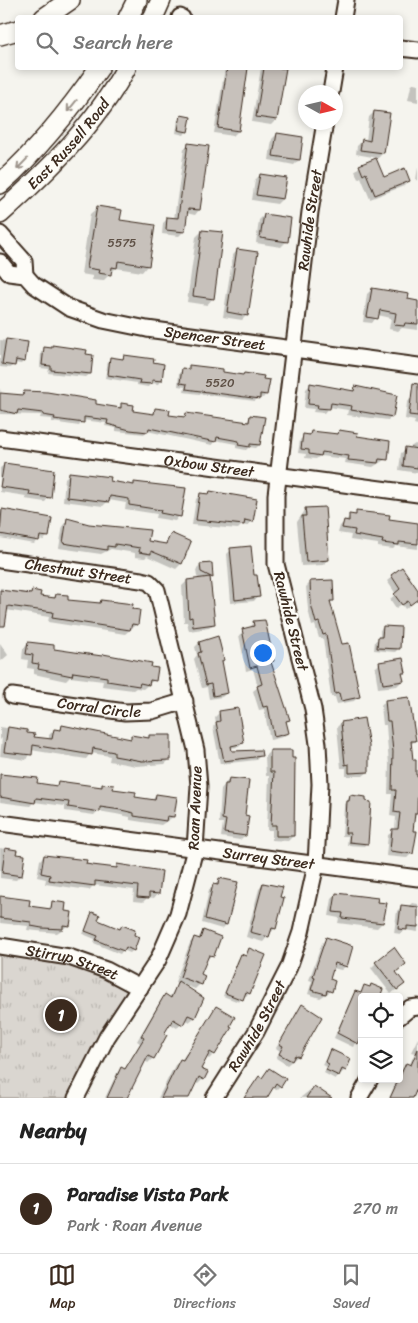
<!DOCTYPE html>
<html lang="en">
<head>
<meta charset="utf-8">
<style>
	body { margin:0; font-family:Sriracha,sans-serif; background:#f6f6f6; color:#222 }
	.controls { position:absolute; right:15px; bottom:15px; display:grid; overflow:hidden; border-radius:5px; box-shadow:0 2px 8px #0003 }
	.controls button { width:45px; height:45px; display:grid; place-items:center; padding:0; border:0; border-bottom:1px solid #e0e0e0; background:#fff; color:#222; font:25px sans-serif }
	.compass { position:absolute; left:298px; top:85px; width:45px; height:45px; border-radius:50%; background:#fff; box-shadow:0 2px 8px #0003; rotate:98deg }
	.you { position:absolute; left:262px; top:652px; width:18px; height:18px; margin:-12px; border:4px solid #fff; border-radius:50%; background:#1a73e8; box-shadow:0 0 0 8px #1a73e833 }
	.badge { display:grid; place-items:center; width:32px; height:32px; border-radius:50%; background:#3b2a1e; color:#fff; font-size:16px; font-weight:700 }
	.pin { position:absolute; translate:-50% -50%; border:2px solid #fff; box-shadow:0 1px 5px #0006 }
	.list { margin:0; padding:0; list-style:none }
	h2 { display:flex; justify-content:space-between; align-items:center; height:65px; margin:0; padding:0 20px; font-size:21px }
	h2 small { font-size:16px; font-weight:400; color:#767676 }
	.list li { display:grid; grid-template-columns:32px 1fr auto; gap:15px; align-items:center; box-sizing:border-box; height:90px; padding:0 20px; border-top:1px solid #e0e0e0 }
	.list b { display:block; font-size:19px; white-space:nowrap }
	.list p { margin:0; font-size:16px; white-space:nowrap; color:#767676 }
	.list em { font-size:16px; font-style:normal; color:#767676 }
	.icon { flex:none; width:28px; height:28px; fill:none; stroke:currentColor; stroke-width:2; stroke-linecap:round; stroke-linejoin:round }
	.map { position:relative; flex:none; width:418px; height:1098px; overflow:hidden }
	.search { position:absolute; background:#fff; box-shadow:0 2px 8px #0003; left:15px; right:15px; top:15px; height:55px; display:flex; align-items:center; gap:12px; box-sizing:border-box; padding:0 18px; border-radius:5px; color:#767676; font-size:19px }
	.sheet { height:155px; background:#fff }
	nav { display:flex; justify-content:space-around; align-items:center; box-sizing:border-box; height:70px; border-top:1px solid #e0e0e0; background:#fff; font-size:14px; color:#767676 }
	nav a { display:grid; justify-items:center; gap:2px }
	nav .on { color:#3b2a1e }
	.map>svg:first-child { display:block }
	.park { fill:url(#park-tufts); stroke:#8a8077 }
	.shadow { fill:#0003 }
	.building { fill:#c7c1bb; stroke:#3b2a1e }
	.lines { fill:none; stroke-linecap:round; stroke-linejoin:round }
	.minor-casing { stroke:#3b2a1e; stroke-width:19 }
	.major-casing { stroke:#3b2a1e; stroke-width:22 }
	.minor { stroke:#fdfcf7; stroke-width:15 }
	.major { stroke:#fdfcf7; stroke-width:19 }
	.oneway { stroke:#9c938a }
	.labels { text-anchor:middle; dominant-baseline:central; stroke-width:4.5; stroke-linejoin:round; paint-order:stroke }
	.number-label { font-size:12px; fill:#5e5045 }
	.street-label { font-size:15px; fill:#3b2a1e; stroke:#fdfcf7 }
</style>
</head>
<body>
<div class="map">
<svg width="418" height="1098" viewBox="0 0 418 1098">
	<defs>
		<pattern id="park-tufts" width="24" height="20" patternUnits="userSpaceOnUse" patternTransform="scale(1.25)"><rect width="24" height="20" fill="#dad6d0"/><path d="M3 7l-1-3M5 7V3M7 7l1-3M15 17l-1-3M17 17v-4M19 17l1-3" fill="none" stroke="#bcb8b2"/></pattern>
	</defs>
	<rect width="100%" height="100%" fill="#f5f4ee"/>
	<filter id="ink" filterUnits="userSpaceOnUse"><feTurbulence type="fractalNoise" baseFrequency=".02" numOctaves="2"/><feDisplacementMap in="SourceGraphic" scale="10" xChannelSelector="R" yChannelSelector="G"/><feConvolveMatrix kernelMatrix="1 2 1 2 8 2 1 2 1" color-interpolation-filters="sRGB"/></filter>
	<g filter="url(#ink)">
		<path class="park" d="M0,949L97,970L135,993L76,1098H0Z"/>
		<g class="shadow">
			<path d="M225,68H247L238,131L233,136L214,133Z"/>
			<path d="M261,68H284L276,120L271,125L252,122Z"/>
			<path d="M414,83L418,84V102L408,100L411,86Z"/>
			<path d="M374,112L383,153L378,158L356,154L357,146L362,141H366L369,117Z"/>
			<path d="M181,116L187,131L184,135L176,133L178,119Z"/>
			<path d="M277,134L299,160L294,165L269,160L272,139Z"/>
			<path d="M188,144L199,210L195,215L186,213L184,231L179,236L162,234L163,223L168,218L174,219L184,149Z"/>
			<path d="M360,166L383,179L409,181L404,186L370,199L361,177L358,179L355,171Z"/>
			<path d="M418,167V181L416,180Z"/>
			<path d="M260,175L285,179L282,199L277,204L252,200L255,180Z"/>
			<path d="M97,208L119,221L148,265L142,272L116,268L103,281L92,280L93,276L81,274L90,214Z"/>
			<path d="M264,215L286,242L281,247L256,243L259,220Z"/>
			<path d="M202,231L213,298L207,305L187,302L196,237Z"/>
			<path d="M238,250L247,315L242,320L223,317L233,255Z"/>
			<path d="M372,289L418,302V330L402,328L398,331L389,329L391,318L378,315L372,323L363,322L367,294Z"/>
			<path d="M0,340L26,343L24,361L21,364L14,363L11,368L0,367Z"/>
			<path d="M53,347L90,374L86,377L48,373L49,369L40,368L41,352Z"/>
			<path d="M124,356L152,363L161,380L158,384L151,383L148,387L137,385V383L105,378L108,361L111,358L121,360Z"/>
			<path d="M190,366L221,373L266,394L263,398L259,397L255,401L184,392L185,387L178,386L179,373Z"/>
			<path d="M311,384L351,392L356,387L392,416L388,420L347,415L348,410L329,407L324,413L313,412L314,409L304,408L306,389Z"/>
			<path d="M0,388L1,394L21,396L24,392L118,408L122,405L132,412L152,415L156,409L168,416L183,417L187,414L247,423L250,416L259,445L256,448L249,447L246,450L236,448V444L215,440L212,445L147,431L144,434L116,431V428L105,426L106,423L83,420L79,426L52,422V419L40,418L41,415L0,414Z"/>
			<path d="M411,398L418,399V425L414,424L415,421L405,419L407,403Z"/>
			<path d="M339,431L356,437L386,459L373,467L345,463L346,459L320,456L316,459L305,458L306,454L298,453L300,440L304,436H307L311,432L335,435Z"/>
			<path d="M415,444L418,445V473L399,470L401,453Z"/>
			<path d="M4,465L49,497L45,502L25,499L26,496L0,492V468Z"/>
			<path d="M70,473L109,482L132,486L135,483L179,516L175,521L156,518L157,514L125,509L126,503L109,500L103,506L63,501L65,478Z"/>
			<path d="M201,494L252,521L247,526L242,525L238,529L192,525L196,499Z"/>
			<path d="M306,509L328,560L323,565L301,566L297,522Z"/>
			<path d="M0,510L50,519L47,537L44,540L38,539L34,544L0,538Z"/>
			<path d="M357,513L418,524V549L396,546L393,549L378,547V544L350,540L351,535L338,533L340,526L350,516H354Z"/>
			<path d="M68,520L147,542L164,545L171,535L190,543L181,564L176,569L147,556L145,558L135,557V553L111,549L101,554L59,548L63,525Z"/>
			<path d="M231,550L253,576L258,596L254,601L231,603L227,554Z"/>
			<path d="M201,565L212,577L209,580L214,624L209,628L189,631L187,622H184L182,586L187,581L201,579L197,577L196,570Z"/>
			<path d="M402,569L418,593V599L405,609L402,604L396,608L390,599L396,594L387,581Z"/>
			<path d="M310,583L333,600L329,604L358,697L354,701L337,704L335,697H331L323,638H319L315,625L312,626L308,609L306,587Z"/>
			<path d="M0,588H3V592L28,595L32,592L38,597L52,599L56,595L66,601L98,604L101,601L130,610L137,624L125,634L48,622L49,617L6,610L0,616Z"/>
			<path d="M254,622L273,661L270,663L289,719L285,723L287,733L283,737L270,740L264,709L259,710L253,691L258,687L253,669L246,671L239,635L250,628Z"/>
			<path d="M383,627L398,649L395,652L374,650L375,641L380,638V630Z"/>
			<path d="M217,638L226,693L222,697L209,699L207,687L202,688L194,659L197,655L195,647L199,643Z"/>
			<path d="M0,643L8,655L0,662Z"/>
			<path d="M28,644L150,668L154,680L143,689L136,688L133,690L102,686L103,681L70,677L66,681L34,674V669L27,668L28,660L22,659L23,649Z"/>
			<path d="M380,663L404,672L401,675L402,681L397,686L378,688L375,668Z"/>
			<path d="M385,701L415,741L410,745L416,813L413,816L412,853L407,858L386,856L388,835L395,830L396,817L390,816L392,794H388L389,765L386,725H383L381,706Z"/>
			<path d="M219,713L243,742L239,747L230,748L231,752L261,755L256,760L220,764L213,727L216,723L215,717Z"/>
			<path d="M341,723L368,772L363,776H346V768H341L337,727Z"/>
			<path d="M0,727L26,731L25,734L33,738L49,740V735L54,730H59L62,727L129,740L132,737L147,739L150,736L170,759L165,764L136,766L109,761L110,756L91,753L86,759L31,750L26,760L0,756L2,738L0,740Z"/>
			<path d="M270,751L293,836L288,841L272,840V830H267L269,776H266L265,756Z"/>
			<path d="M0,774L54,787L58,783L99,788L102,785L133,798L152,801L156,795L173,817L161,825L130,820V817L116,814L98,811L94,815L65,811V806L34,802L30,806L0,802Z"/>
			<path d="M229,779L244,816V836L240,840L221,837L223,823H219L221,789Z"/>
			<path d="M350,796L367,843L364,846L347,845L348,836H342L344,806Z"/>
			<path d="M0,848L15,851V855L21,875L16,880L0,878Z"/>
			<path d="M44,856L114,869L118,866L158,893L154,898L148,897L143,902L133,901L134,890L94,885L89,890L45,884L46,879L37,877L40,860Z"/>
			<path d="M219,880L226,925L222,929L202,923L209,890Z"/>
			<path d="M264,884L275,928L263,942L246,937L259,889Z"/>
			<path d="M337,894L376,903L382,923L377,928L338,923L339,918L329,916L332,899Z"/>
			<path d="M0,897L28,907L48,910L53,902L64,912L69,925L57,933L27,930L28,926L0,923Z"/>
			<path d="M412,903L418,904V932L405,930L401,934L394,933L397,911L402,906L408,907Z"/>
			<path d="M92,913L97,921L119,929L122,926L133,950L130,953L123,950L120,954L94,943L95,939L83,934Z"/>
			<path d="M203,931L212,955L206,960L200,975V984L195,989L182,984L202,998L194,1018L189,1022L184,1019L177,1028L169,1023L153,1058L148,1063L144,1060L126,1098H105L117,1073L121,1068L124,1070L140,1043L137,1041L161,1000L165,996L169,998L178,983L175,982L190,943L194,938L197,940Z"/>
			<path d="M326,939L346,966L341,970L333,968L329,980L331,991L320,998L308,994L312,981L309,980L322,943Z"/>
			<path d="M249,949V993L246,996L243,995L239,1002L223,996L238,959L241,956L244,957Z"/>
			<path d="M376,963L395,973L398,988L391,994L371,968Z"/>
			<path d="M365,987L362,997V1030L353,1047L334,1038L352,997L356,993L359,994Z"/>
			<path d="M302,1006L298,1056L287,1065L276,1058L280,1051L276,1048Z"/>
			<path d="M216,1007L230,1027L214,1054L209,1059L206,1057L199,1069L203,1079L198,1084L195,1082L186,1098H158L175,1065L181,1061Z"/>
			<path d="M418,1038V1088L416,1087L412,1097L413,1098H389L402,1069L407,1065L409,1066L415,1053L411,1052Z"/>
			<path d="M330,1051L345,1070L335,1079L324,1073L327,1067L322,1065Z"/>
			<path d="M269,1069L280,1086L276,1090L272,1087L265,1098H245L255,1082L259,1078L261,1079Z"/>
			<path d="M314,1087L328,1096L327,1098H300Z"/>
		</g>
		<g class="building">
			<path d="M227,68H248L239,131L218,128Z"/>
			<path d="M264,68H286L277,120L256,117Z"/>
			<path d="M374,111L390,113L384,153L360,150L362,139L370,141Z"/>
			<path d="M181,115L191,117L188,132L178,130Z"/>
			<path d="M277,133L303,137L300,160L273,156Z"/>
			<path d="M188,143L209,146L200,210L188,209L185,232L166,230L167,217L178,218Z"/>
			<path d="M376,158L384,177L405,168L410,181L375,195L366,173L363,175L359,165Z"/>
			<path d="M260,174L287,178L283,199L256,195Z"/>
			<path d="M97,206L122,210L120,220L155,225L149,266L118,261L117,268L112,267L111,275L98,273L99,270L87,268Z"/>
			<path d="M264,214L291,218L288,242L260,238Z"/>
			<path d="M202,230L223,232L214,299L193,296Z"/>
			<path d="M237,249L258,252L248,316L227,312Z"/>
			<path d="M372,288L409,294L408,299L418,301V324L405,323L404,326L394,325L396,313L380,310L378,319L367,317Z"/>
			<path d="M6,339L28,342L25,362L16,360L15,366L2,364Z"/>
			<path d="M52,345L87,350L86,354L93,355L91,374L51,370V366L42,365L44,347L52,348Z"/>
			<path d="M124,355L154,359L153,362L164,364L162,381L152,380V384L139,383L140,380L108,375L110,357L123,359Z"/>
			<path d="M189,365L223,369V372L243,375L244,373L264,376L263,379L270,380L267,395L260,394V399L186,389L187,384L180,383L182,368L189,369Z"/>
			<path d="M310,383L354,391L355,386L397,395L393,417L351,410L352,406L331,403L330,409L317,408L318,405L308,404Z"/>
			<path d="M413,383L418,384V416L409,415Z"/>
			<path d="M24,391L47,392L96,400V404L121,408V403L134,405L133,411L154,414L155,408L170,410L169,415L185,417L186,413L249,422L250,415L265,417L260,445L250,444V447L238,445L239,441L217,437L216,442L149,428L148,432L130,430L107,424L108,420L84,417V423L54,419L55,417L43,415V413L18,410L17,414L0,410V393L23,395Z"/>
			<path d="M339,430L358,433L357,436L390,441L388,460L379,459L378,463L359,461L348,460L349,456L322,452L321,456L309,454V450L301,449L303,434L310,435L311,431L338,434Z"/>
			<path d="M405,447L418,449V468L403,466Z"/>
			<path d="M4,463L54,470L51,498L29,495L30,491L0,487Z"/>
			<path d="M69,472L111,477L110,481L134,485V482L186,488L181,517L160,513L161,510L129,505V499L110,496L109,502L67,497Z"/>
			<path d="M210,491L257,499L253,522L245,520L244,525L196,520L200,493L209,494Z"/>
			<path d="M325,507L329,560L306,562L302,516H306L305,508Z"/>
			<path d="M2,509L52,518L49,537L40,536L39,541L0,534Z"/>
			<path d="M356,511L390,515L389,519L418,523V544L399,542V545L382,543L383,540L354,535L355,530L342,528L344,520L349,521V514L356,515Z"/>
			<path d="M67,518L89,524L150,530L148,541L166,544L171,533L191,542L182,564L151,551V554L139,552L140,548L115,544V547L107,546V550L63,543Z"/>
			<path d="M251,546L254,575H257L260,597L235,600L230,548Z"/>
			<path d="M212,563L213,578L201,572L200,564Z"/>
			<path d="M402,567L418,590V599L410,605L408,601L402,605L394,594L400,589L391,575Z"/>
			<path d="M210,577L215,624L193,627L192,617L189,618L187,580Z"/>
			<path d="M333,580L334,601H330L342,644L349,643L360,697L341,701L339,693L335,694L326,634L323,635L319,622L316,623L311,604L310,581Z"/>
			<path d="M0,590L31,594L32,590L41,592L40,596L55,598L56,594L68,595V600L100,603L101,600L133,604L132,609L140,610L138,625L132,624L130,630L110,627L52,618L53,612L8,606L5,626H0Z"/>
			<path d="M265,620L274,661L271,662L290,720L286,721L289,733L274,737L268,706L263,707L257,686L262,684L257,666L250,668L242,629L254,626L253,621Z"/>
			<path d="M383,626L401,627L400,649L377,648L378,637H382Z"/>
			<path d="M218,636L224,660L222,661L228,693L213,696L211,684L206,685L198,653L201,652L199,642Z"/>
			<path d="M28,642L54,645V649L102,656L103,654L152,663L151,667L158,668L156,681L150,680L149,685L140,683L139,686L107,681V677L73,672L72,676L38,669L39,664L32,663L33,655L26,654Z"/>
			<path d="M403,658L406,673H402L404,681L383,684L379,662Z"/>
			<path d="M409,697L416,741H411L413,760H416V775H418L417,813H415L413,831H417L413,854L390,851L392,829H398L400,813L394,812L396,790H392L393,752L390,721H387L385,700Z"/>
			<path d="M238,708L244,743L231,746L232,751L261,750L262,756L224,761L216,722L220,721L219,711Z"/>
			<path d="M364,718L369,746V772L349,773V764L345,765L341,722Z"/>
			<path d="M62,725L131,739V735L149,738V735H171V760L142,761L114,756V752L93,748L92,755L33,745L32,755L4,752L8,727L27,730V733L35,734L34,737L52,739L54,729L61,730Z"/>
			<path d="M270,750H292V758H295L294,836H276V825H271L274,772H270Z"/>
			<path d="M0,774L38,778L37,783L57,786L58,781L102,787V784L114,785L113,789L136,792L135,797L155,800L156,794L177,797L174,817L167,816L166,821L134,816V813L121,810L100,807V812L68,807L69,802L36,798L35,803L0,797Z"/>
			<path d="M229,778L249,780L245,815L249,816L246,836L224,833L226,820L222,819L224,798L225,784H228Z"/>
			<path d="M350,795L366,797V801L371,802L368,844L349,842L350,833H345L347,801H349Z"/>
			<path d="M5,848L17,850L16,854L25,855L22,876L2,873Z"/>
			<path d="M44,855L87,860L86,864L92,865L117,868V864L162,871L159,894L149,893V898L137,897L138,886L95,881V886L49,880L50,875L41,873Z"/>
			<path d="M219,878L238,882L227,925L205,919L213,884L218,885Z"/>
			<path d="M263,883L283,887L280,897L284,898L276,929L272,928L269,937L250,932Z"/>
			<path d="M336,893L378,898L377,902L387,903L383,923L342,918L343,913L333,912Z"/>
			<path d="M0,896L30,900L29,906L51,909L52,901L66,903L65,911L72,912L70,926L63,925V929L42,928L31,926V922L0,918Z"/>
			<path d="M401,905L418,907V927L407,926V930L398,929Z"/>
			<path d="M92,912L100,915L98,920L120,929L122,925L135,930L134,935L139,937L134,951L126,947L124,951L113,947L96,940L98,936L85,931Z"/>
			<path d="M203,930L221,937L214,956L209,955L201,974L205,976L202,985L180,977L194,937L200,939Z"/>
			<path d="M326,937L353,946L347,967L335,963L330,979L335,981L332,992L327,990L326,994L311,990L315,977L313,976Z"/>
			<path d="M394,947L406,964L396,972L405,984L397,990L375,962Z"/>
			<path d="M249,948L266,955L250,994L246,992L243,1000L225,993L241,954L246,956Z"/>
			<path d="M178,981L204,998L195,1018L188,1015L183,1025L173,1019L164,1034L167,1035L154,1059L148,1056L127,1098H107L121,1067L125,1069L144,1038L141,1036L165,994L171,998Z"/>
			<path d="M371,984L383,989L380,997H362V1035L358,1044L337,1033L355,991L361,993L364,985L370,987Z"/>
			<path d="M302,1004L322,1017L299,1057L295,1055L292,1061L279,1054L283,1046L279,1044Z"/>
			<path d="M216,1006L235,1017L230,1026L232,1027L215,1055L210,1052L201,1069L208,1072L204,1080L199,1077L189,1098H161L180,1059L183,1060Z"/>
			<path d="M330,1049L351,1059L346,1071L342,1069L339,1076L326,1070L329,1064L325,1062Z"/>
			<path d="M418,1049V1086L413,1098H390L406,1063L411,1065Z"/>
			<path d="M269,1068L286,1079L281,1087L276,1083L267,1098H244L259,1076L262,1078Z"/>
			<path d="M314,1086L332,1098H306Z"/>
		</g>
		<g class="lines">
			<g class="minor-casing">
				<g id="minor">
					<path d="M180,17L182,18"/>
					<path d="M343,18L346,0"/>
					<path d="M400,48L418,50"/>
					<path d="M331,92L335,68"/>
					<path d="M0,234L24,261L25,275"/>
					<path id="s1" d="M0,262L9,273L25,275L34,285L69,308L103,320L147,329L418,366"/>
					<path id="s2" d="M0,438L418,494"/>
					<path id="s3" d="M0,560L141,580L149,582L157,590L196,750L199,786L195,849L178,914L158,960L107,1037L76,1098"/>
					<path id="s4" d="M12,696L125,712L152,711L185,701"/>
					<path id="s5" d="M0,823L418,878"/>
					<path id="s6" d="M0,946L69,957L106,970L140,988"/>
					<path d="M399,1017L410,1008L418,1007"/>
					<path id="s7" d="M214,1098L256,1032L289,967L301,932L316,865L320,784L318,744L313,709L276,564V495L310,212L325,122"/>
					<path d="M359,1098L370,1079"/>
				</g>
			</g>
			<g class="major-casing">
				<g id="major">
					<path d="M44,18L70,0"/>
					<path d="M128,18L137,0"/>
					<path d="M153,18L161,0"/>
					<path d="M0,35L18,30"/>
					<path d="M0,184C38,150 70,110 99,68"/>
					<path id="s8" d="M0,214C47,172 96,124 126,68"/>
				</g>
			</g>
			<use href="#minor" class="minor"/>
			<use href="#major" class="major"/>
		</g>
		<defs><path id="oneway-shaft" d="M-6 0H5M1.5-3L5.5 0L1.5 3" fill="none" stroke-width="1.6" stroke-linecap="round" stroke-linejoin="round" transform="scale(1.25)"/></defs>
		<g class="oneway">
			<use href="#oneway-shaft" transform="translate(72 106) rotate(129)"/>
			<use href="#oneway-shaft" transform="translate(22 164) rotate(134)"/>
		</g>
	</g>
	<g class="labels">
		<g class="number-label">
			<text x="122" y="243">5575</text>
			<text x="220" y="383">5520</text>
		</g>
		<g class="street-label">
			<text stroke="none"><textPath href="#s8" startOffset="98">East Russell Road</textPath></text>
			<text stroke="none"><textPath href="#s7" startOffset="909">Rawhide Street</textPath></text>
			<text stroke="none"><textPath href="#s1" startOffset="235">Spencer Street</textPath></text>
			<text stroke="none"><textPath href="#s2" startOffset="211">Oxbow Street</textPath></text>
			<text stroke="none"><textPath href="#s3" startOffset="79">Chestnut Street</textPath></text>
			<text transform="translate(291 621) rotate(76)">Rawhide Street</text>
			<text stroke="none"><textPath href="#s4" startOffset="88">Corral Circle</textPath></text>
			<text transform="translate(195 808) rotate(-88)">Roan Avenue</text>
			<text stroke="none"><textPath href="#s5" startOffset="271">Surrey Street</textPath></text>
			<text stroke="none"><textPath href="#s6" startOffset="74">Stirrup Street</textPath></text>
			<text stroke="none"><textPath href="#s7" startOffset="84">Rawhide Street</textPath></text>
		</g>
	</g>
</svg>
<div class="controls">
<button><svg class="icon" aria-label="locate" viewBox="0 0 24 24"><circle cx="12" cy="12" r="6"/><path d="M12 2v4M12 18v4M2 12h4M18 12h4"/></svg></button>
<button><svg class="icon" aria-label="layers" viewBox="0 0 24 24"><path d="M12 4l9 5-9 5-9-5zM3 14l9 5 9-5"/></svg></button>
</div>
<svg class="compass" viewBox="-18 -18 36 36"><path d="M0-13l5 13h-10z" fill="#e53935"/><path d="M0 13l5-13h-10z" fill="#767676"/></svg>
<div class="you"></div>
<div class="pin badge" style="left:61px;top:1015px">1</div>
<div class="search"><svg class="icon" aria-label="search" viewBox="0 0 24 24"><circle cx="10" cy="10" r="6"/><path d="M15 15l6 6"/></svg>Search here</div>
</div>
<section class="sheet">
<h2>Nearby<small></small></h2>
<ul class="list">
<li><span class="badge">1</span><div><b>Paradise Vista Park</b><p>Park · Roan Avenue</p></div><em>270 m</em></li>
</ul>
</section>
<nav>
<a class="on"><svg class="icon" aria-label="map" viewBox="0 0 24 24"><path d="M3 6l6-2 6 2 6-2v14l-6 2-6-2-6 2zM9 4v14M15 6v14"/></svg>Map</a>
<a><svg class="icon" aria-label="directions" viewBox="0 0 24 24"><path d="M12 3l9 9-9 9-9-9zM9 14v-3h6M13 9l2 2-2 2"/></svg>Directions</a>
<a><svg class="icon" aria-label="saved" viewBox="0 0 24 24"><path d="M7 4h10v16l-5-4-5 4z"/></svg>Saved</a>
</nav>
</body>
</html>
